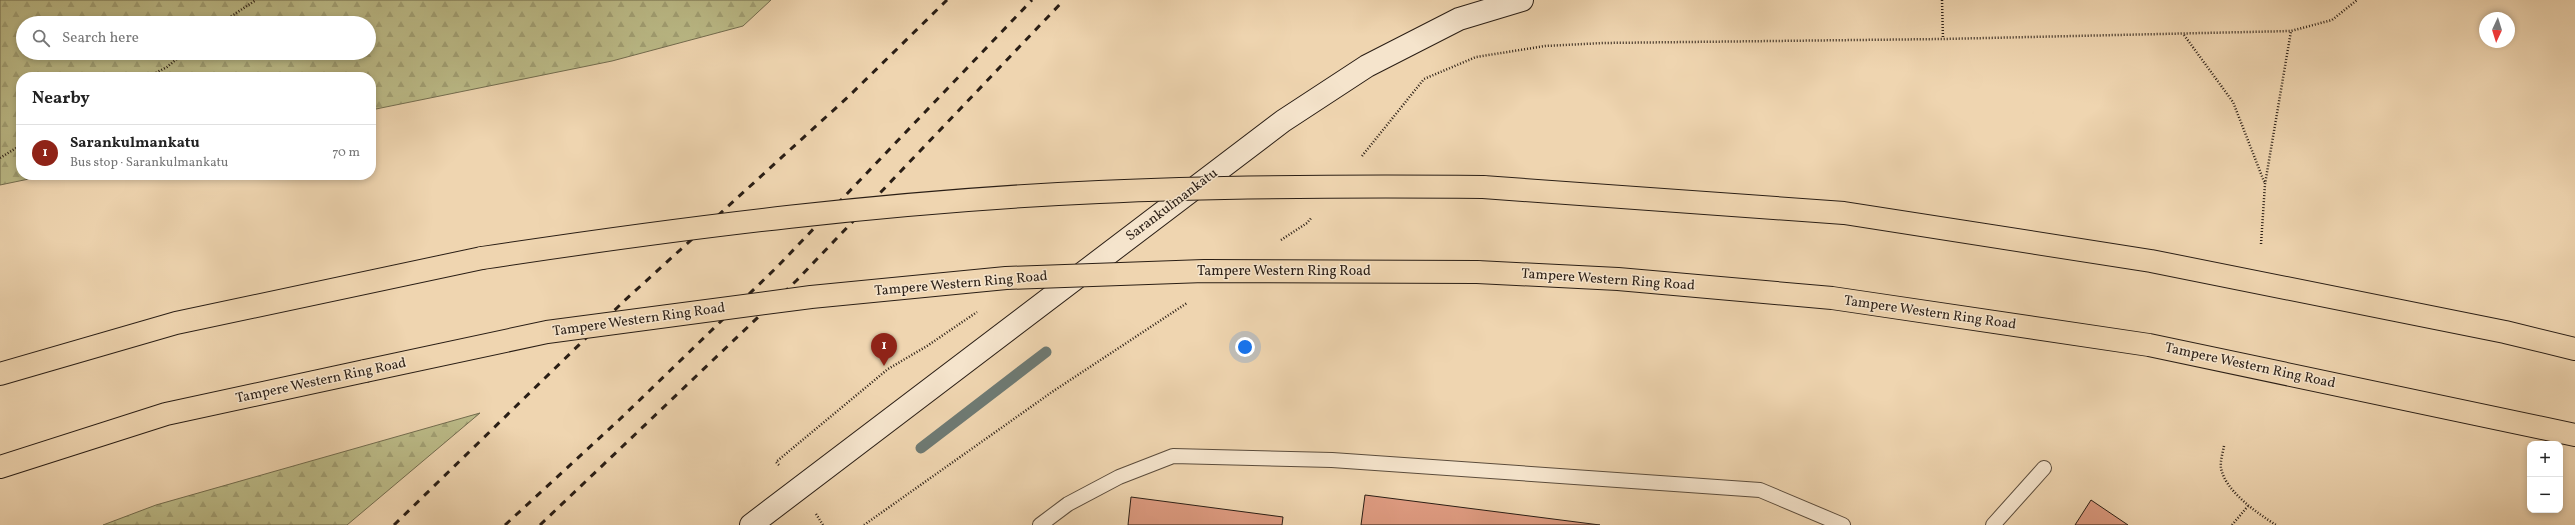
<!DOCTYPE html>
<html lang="en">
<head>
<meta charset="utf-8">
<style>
	body { margin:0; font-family:Vollkorn,serif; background:#f2f2f2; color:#222 }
	.controls { position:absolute; right:12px; bottom:12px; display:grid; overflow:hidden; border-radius:8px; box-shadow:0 2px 6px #0003 }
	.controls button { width:36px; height:36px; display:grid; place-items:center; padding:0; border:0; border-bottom:1px solid #e0e0e0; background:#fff; color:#222; font:20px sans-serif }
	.compass { position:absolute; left:2479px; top:12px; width:36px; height:36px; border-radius:50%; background:#fff; box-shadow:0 2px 6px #0003; rotate:184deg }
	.you { position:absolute; left:1245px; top:347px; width:14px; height:14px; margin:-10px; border:3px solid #fff; border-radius:50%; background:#1a73e8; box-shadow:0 0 0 6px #1a73e833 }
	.badge { display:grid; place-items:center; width:26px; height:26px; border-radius:50%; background:#8f2418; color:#fff; font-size:13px; font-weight:700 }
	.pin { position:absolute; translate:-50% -33px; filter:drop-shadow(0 1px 2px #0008) }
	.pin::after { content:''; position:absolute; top:21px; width:14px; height:12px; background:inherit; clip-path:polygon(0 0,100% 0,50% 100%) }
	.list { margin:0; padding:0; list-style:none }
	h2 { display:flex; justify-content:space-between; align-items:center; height:52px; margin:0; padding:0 16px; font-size:17px }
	h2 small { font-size:13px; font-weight:400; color:#767676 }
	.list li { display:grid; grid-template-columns:26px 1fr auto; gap:12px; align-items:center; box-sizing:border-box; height:56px; padding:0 16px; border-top:1px solid #e0e0e0 }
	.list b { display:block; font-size:15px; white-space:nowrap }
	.list p { margin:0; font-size:13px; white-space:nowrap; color:#767676 }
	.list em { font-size:13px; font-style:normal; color:#767676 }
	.icon { flex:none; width:22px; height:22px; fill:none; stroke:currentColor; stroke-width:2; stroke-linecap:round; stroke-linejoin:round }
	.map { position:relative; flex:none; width:2575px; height:525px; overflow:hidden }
	.search { position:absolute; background:#fff; box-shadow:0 2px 6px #0003; left:16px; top:16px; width:360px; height:44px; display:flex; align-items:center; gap:10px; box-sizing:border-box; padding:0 14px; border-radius:22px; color:#767676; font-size:15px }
	.panel { position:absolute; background:#fff; box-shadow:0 2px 6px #0003; left:16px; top:72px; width:360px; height:108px; border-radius:16px }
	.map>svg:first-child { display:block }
	.forest { fill:url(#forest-firs); stroke:#736d4f; fill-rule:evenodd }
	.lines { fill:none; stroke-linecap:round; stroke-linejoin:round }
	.stream { stroke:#6e7a73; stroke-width:11 }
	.building { fill:#df9c82; stroke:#2a1e15 }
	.lane-casing { stroke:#5b4c3c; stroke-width:16 }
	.secondary-casing { stroke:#2a1e15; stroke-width:24 }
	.highway-casing { stroke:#2a1e15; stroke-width:24 }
	.path { stroke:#2a1e15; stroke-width:2.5; stroke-dasharray:1 2; stroke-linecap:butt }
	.lane { stroke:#f5e4cc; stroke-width:14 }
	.secondary { stroke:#f5e4cc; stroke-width:22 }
	.highway { stroke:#efd5b0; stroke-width:22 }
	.rail { stroke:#2a1e15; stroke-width:3; stroke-dasharray:7 7; stroke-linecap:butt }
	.highway-bridge-casing { stroke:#2a1e15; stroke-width:24; stroke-linecap:butt }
	.highway-bridge { stroke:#efd5b0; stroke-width:22 }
	.labels { text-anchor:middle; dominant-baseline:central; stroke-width:3; stroke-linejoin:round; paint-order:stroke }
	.street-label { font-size:14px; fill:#2a1e15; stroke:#f5e4cc }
</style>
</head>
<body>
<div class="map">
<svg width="2575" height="525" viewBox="0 0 2575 525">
	<defs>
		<pattern id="forest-firs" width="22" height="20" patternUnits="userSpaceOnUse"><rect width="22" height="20" fill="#bcbc89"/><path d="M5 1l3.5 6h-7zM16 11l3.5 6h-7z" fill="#a2a175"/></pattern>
	</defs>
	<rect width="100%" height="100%" fill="#efd5b0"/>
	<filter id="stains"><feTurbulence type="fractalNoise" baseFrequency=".005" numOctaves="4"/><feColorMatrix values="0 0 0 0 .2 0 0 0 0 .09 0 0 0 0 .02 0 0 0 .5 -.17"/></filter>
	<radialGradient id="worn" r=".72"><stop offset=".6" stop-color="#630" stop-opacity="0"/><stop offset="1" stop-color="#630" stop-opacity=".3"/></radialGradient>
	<g class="forest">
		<path d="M0,0H771L743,26L612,61L371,110V77H21V175H48L0,185ZM23,23H369V53H23Z"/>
		<path d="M480,413L347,525H103L156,505Z"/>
	</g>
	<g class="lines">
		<path class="stream" d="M921,448L1046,352"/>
	</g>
	<g class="building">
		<path d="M1365,495L1600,525H1361Z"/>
		<path d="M1131,497L1283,517L1282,525H1128Z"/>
		<path d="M2091,500L2128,525H2075Z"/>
	</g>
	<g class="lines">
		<g class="lane-casing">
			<g id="lane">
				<path d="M1040,525L1068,504L1119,477L1173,456L1332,460L1760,490L1843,525"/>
				<path d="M1993,525L2044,468"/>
			</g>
		</g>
		<g class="secondary-casing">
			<path id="secondary" d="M751,525L1283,121L1367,66L1459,19L1522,0"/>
		</g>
		<g class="highway-casing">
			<g id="highway">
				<path d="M1483,187L1844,213L2151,261L2505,332L2575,349"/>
				<path d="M1477,272L1618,279L1832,298L2149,345L2575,435"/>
				<path d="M0,374L176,323L482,258"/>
				<path d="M0,467L166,414L365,371"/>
			</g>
		</g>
		<g class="path">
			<path d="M1942,0L1943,39"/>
			<path d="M221,23L256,0"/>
			<path d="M2184,35L2233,102L2265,184"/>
			<path d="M148,77L167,67L184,53"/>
			<path d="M1362,156L1424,79L1476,57L1545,46L1603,43L1943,39L2291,31L2332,20L2357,0"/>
			<path d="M0,158L21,145"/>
			<path d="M1281,240L1307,223L1312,217"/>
			<path d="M2261,244L2265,184L2291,31"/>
			<path d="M2224,446C2223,452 2220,461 2221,468C2225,491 2257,513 2276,525"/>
			<path d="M779,465L776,462L888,369L927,346L977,312"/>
			<path d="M816,514L823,525"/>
			<path d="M864,525L1052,392L1187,303"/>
			<path d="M2232,525L2248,506"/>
		</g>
		<use href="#lane" class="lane"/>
		<use href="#secondary" class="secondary"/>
		<use href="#highway" class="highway"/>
		<g class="rail">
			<path d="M394,525L623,302L849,96L947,0"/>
			<path d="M505,525L619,420L778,266L1032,0"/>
			<path d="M540,525L797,280L1064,0"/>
		</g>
		<g class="highway-bridge-casing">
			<g id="highway-bridge">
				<path d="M482,258C687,227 893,201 1099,192C1227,186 1355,186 1483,187"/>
				<path d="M365,371L547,332L811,297L1006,278L1204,271L1477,272"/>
			</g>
		</g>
		<use href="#highway-bridge" class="highway-bridge"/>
	</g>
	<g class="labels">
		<g class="street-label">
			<text transform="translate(1172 205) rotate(-37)">Sarankulmankatu</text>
			<text x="1284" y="271">Tampere Western Ring Road</text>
			<text transform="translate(1608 280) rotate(4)">Tampere Western Ring Road</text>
			<text transform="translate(961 284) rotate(-5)">Tampere Western Ring Road</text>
			<text transform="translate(1930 313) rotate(8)">Tampere Western Ring Road</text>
			<text transform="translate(639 320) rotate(-8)">Tampere Western Ring Road</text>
			<text transform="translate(2250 366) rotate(12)">Tampere Western Ring Road</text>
			<text transform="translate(321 381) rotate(-12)">Tampere Western Ring Road</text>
		</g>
	</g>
	<rect width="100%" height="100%" filter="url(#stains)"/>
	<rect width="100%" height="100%" fill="url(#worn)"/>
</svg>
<div class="controls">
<button>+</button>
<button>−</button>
</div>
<svg class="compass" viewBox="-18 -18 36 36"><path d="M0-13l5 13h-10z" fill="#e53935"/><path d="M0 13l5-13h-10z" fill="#767676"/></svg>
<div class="you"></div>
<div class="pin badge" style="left:884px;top:366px">1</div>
<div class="search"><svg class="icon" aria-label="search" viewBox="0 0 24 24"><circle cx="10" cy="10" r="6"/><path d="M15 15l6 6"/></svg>Search here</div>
<section class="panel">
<h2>Nearby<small></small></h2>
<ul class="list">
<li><span class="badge">1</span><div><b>Sarankulmankatu</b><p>Bus stop · Sarankulmankatu</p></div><em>70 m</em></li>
</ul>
</section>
</div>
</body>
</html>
